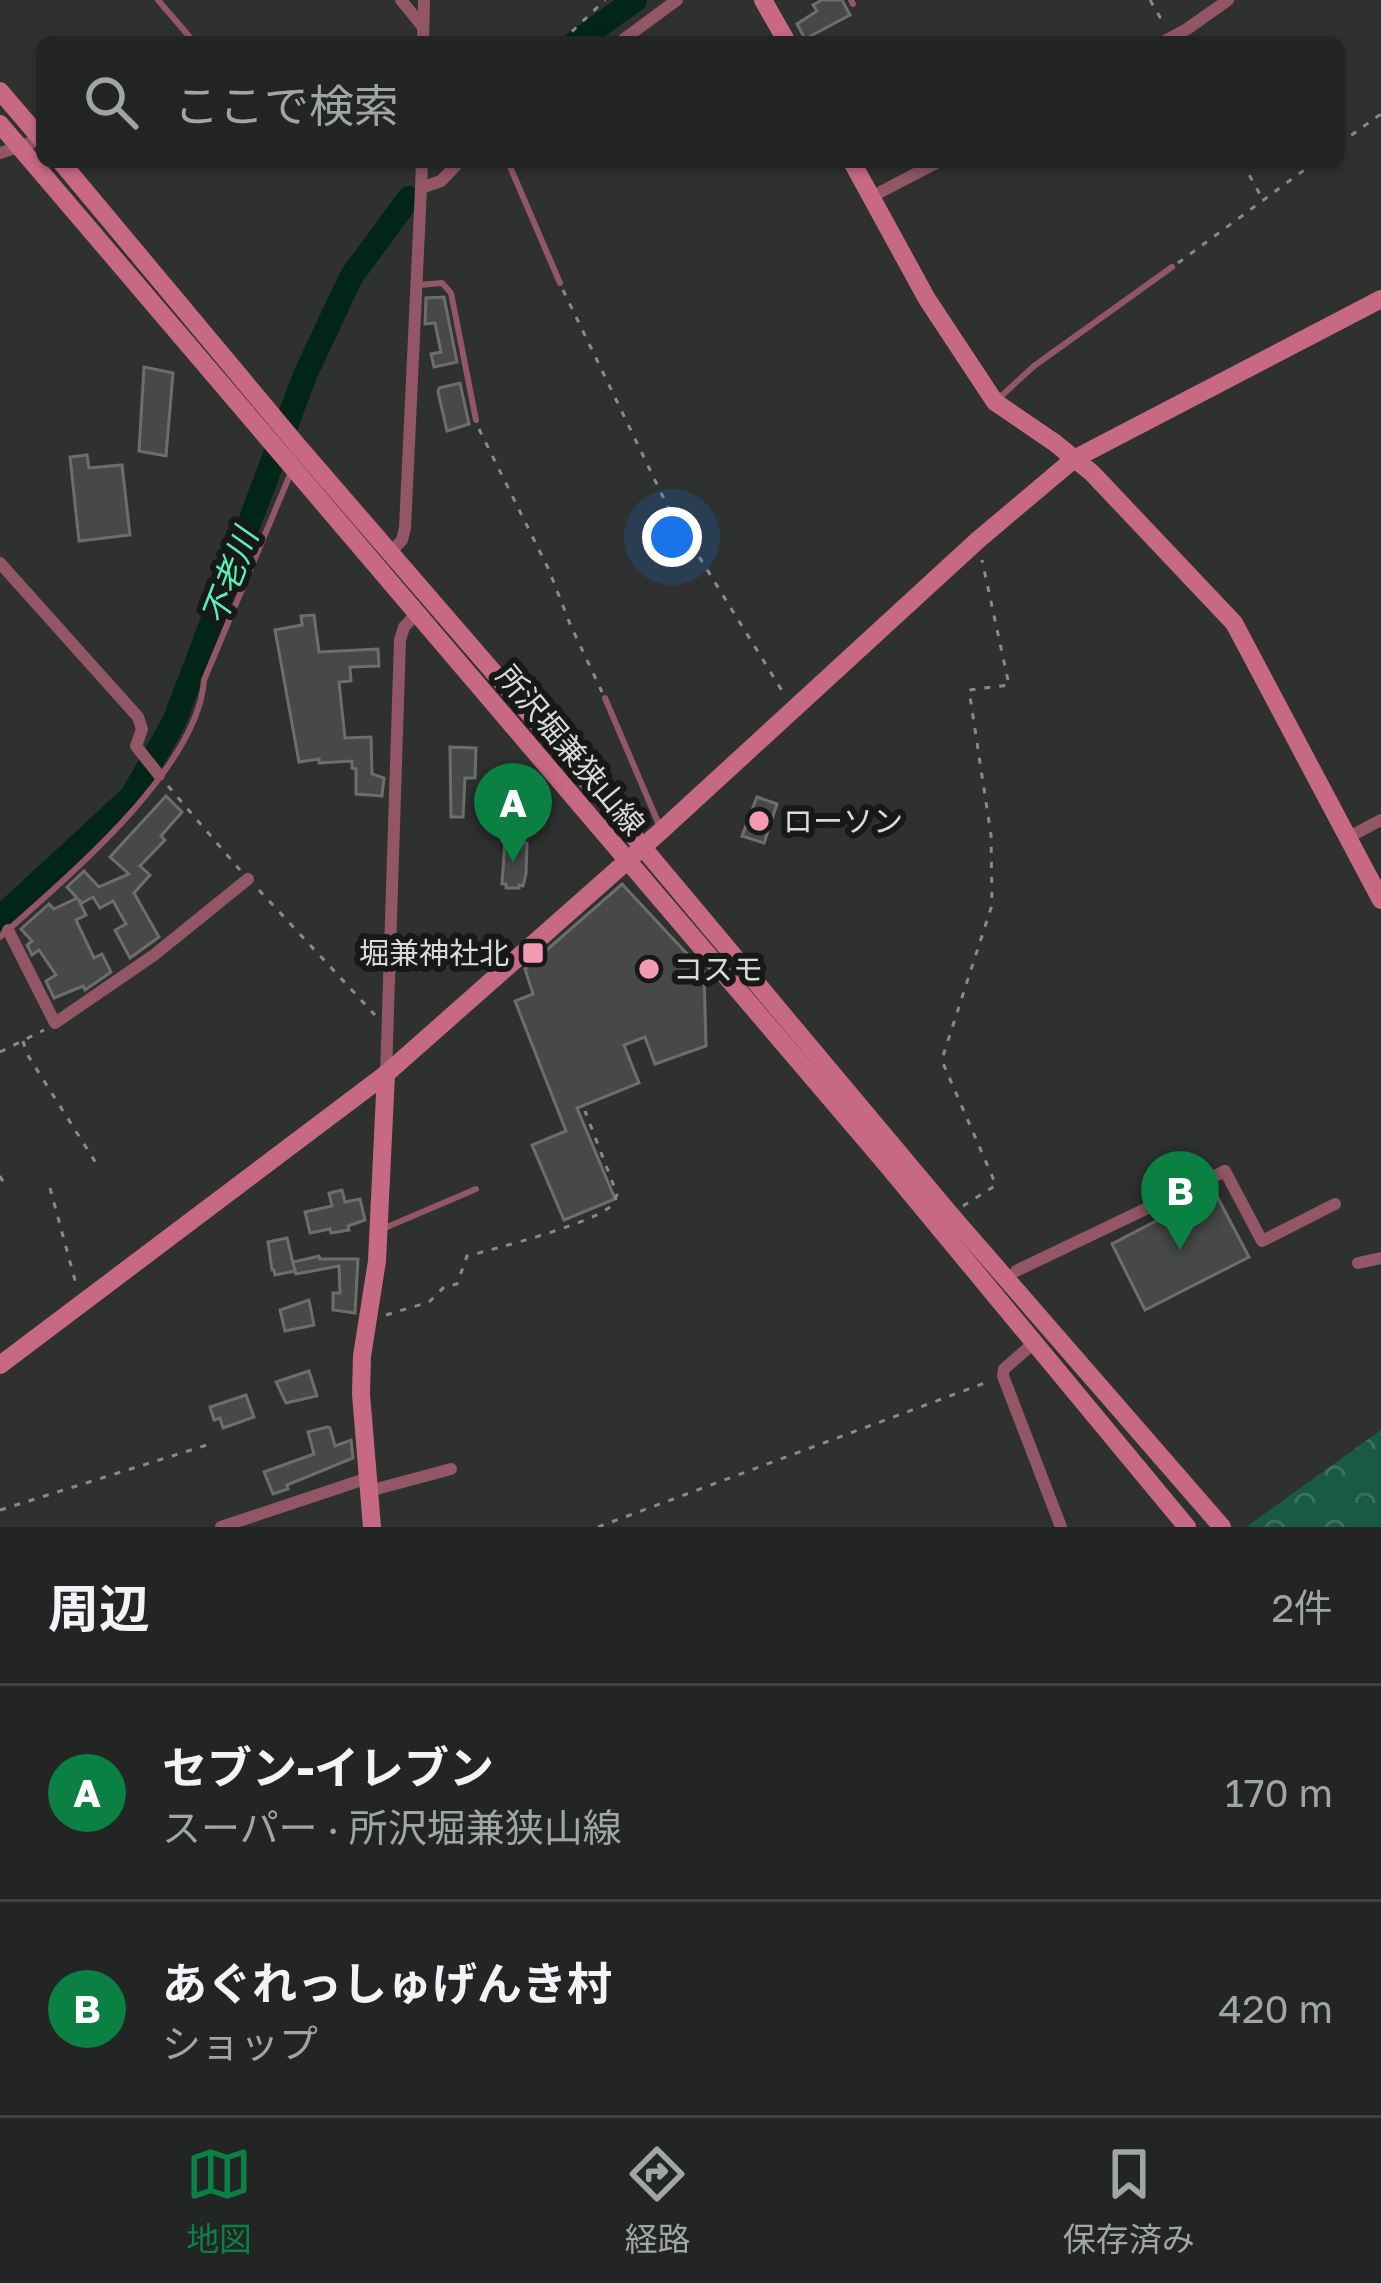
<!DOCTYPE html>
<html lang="ja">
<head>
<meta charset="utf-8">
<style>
	body { margin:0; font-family:"Golos Text","Noto Sans JP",sans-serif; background:#2e3130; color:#f1f3f6 }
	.you { position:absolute; left:672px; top:537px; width:42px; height:42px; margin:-30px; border:9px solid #fff; border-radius:50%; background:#1a73e8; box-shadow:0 0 0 18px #1a73e833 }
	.badge { display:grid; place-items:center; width:78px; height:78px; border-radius:50%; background:#0b8043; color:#fff; font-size:39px; font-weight:700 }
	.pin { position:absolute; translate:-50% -99px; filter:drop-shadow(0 3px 6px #0008) }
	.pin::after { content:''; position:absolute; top:63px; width:42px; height:36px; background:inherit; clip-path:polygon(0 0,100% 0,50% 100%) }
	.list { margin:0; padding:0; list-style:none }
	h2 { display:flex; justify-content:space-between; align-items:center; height:156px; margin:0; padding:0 48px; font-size:51px }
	h2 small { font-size:39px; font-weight:400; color:#a2a5a6 }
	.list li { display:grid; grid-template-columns:78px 1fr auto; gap:36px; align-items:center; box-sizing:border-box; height:216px; padding:0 48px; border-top:3px solid #3f4241 }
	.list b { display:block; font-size:45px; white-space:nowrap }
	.list p { margin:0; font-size:39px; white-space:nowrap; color:#a2a5a6 }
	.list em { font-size:39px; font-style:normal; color:#a2a5a6 }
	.icon { flex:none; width:66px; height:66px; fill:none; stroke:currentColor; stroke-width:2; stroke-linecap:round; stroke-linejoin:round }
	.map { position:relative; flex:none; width:1381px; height:1527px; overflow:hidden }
	.search { position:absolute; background:#222523; box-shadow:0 3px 9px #0004; left:36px; right:36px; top:36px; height:132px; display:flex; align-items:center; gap:30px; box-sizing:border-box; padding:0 42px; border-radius:18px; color:#a2a5a6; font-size:45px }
	.sheet { height:588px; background:#222523 }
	nav { display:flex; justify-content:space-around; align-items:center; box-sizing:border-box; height:168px; border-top:3px solid #3f4241; background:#222523; font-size:33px; color:#a2a5a6 }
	nav a { display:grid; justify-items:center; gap:6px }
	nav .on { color:#0b8043 }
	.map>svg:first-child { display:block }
	.forest { fill:url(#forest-crowns) }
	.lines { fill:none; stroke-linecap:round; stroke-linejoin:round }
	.river { stroke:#012618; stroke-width:24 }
	.building { fill:#464947; stroke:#6b6e6d; stroke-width:3 }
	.path { stroke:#878a88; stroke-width:3; stroke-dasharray:6 9; stroke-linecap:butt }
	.lane { stroke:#925666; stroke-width:6 }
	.street { stroke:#925666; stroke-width:12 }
	.secondary { stroke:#c86984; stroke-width:18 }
	.poi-dot { fill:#f29ab0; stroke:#171818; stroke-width:4.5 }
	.labels { text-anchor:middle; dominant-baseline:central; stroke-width:12; stroke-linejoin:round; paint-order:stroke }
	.street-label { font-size:30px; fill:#d9dbda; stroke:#171818 }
	.poi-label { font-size:30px; fill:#d9dbda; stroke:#171818; text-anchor:start }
	.water-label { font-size:33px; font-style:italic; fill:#59f0b7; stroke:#171818 }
</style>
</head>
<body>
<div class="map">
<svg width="1381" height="1527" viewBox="0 0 1381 1527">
	<defs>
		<pattern id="forest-crowns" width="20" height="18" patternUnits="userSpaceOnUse" patternTransform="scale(3)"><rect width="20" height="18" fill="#185a42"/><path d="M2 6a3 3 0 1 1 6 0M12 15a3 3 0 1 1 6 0" fill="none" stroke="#39715d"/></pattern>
	</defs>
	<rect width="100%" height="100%" fill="#2e312f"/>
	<path class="forest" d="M1381,1430V1527H1246Z"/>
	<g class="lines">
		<g class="river">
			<path d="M576,42L635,0"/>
			<path d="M0,918L132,796L174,722L306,373L351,277L409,198"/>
		</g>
	</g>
	<g class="building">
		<path d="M822,0H842L850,15L805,39L797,24L817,11L813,5Z"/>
		<path d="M444,297L457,362L434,367L431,354L441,352L435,323L425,324L426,298Z"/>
		<path d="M144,367L173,373L166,456L139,451Z"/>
		<path d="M460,383L469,424L447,431L438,392L439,388Z"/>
		<path d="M87,455L89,468L122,465L130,535L79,541L70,457Z"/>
		<path d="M314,615L319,652L378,649L379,666L350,667L351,681L339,682L345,738L371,737L372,774L384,778L382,796L356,794V769L352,768V761L319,763V759L299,762L275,630L302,625L301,616Z"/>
		<path d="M450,747L476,748L475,778H465L463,817H451Z"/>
		<path d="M166,796L182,812L161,836L165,840L140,866L150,875L134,893L159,937L130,958L115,930L126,924L113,901L100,908L93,897L82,903L78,899L86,915L76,920L94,958L102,954L111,972L85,990L83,986L54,998L46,981L56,975L39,950L32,955L27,945L32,941L21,929L49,904L54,909L77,898L67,887L84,871L99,887L129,874L110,857Z"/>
		<path d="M757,797L777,804L764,843L742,836Z"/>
		<path d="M505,841L527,843L526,874L523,886L519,885V888H506V884H502Z"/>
		<path d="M622,884L704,972L706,1046L655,1064L645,1037L624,1045L639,1083L577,1108L615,1199L564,1220L532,1145L566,1131L515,1001L533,994L525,969Z"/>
		<path d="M342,1190L345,1202L360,1199L365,1220L348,1226L349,1230L331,1233L330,1229L310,1233L305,1212L332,1206L329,1193Z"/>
		<path d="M1208,1194L1212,1201L1218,1198L1249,1257L1145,1310L1112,1244Z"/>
		<path d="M287,1238L295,1271L275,1275L274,1270H272L268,1242Z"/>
		<path d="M319,1256L320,1259H358L355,1313L333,1310V1293H340L339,1266L296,1274L293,1262Z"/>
		<path d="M309,1300L314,1325L285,1331L280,1310Z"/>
		<path d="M309,1371L317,1396L286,1403L276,1382Z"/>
		<path d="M246,1395L254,1417L223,1428L220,1418L214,1420L210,1407Z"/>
		<path d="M327,1427L330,1428L335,1446L351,1440L353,1458L287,1485L288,1489L273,1494L264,1472L314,1454L308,1432Z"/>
	</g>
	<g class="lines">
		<g class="path">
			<path d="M1150,0L1164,24"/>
			<path d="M561,42L605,0"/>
			<path d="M1339,144L1381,114"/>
			<path d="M1242,162L1262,198"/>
			<path d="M1178,263L1315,162"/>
			<path d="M563,290L667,505L786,697"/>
			<path d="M479,429L549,570L570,624L602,692"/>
			<path d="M168,786L240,870"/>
			<path d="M259,890L375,1015"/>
			<path d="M23,1041L27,1054L96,1163"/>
			<path d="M0,1052L44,1030"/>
			<path d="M0,1176L6,1187"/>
			<path d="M50,1188L76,1284"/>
			<path d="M963,1206L996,1185L943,1063V1056L992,905L991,835L969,690L1009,685L982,560"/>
			<path d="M386,1315L429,1302L444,1287L457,1284L467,1256C494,1249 599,1222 613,1204C615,1201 616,1197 617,1194L585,1111"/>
			<path d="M0,1510L207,1445"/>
			<path d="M598,1527L990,1381"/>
		</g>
		<g class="lane">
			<path d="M158,0L194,42"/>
			<path d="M851,0L853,4"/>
			<path d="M508,162L560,283"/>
			<path d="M419,285L442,283L451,293L476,420"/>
			<path d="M997,400L1034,366L1172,267"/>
			<path d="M605,698L660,827"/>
			<path d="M0,937C65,879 198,769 204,680L292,470"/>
			<path d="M380,1230L476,1189"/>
		</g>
		<g class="street">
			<path d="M401,0L423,27"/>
			<path d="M423,42L424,0"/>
			<path d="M620,42L677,0"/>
			<path d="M1163,42L1187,29L1228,0"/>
			<path d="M0,153L42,139"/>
			<path d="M421,188L422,162"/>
			<path d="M871,197L938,162"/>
			<path d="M390,553L402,540L405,528L421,188L441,181L459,162"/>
			<path d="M0,563L138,717L142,729L136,746L159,775"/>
			<path d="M1347,838L1381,820"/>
			<path d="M8,930L55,1023L154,955L248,879"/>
			<path d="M386,1074L400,640L404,627L417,613"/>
			<path d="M1358,1263L1381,1258"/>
			<path d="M1016,1271L1225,1171L1262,1241L1335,1204"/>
			<path d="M1035,1342L1004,1369L1003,1376L1061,1527"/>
			<path d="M369,1491L451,1469"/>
			<path d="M221,1527L368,1478"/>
		</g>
		<g class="secondary">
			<path d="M763,0L787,42"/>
			<path d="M0,91L42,140"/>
			<path d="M0,124L887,1165L1187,1527"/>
			<path d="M61,162L298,446L578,770L950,1214L1222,1527"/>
			<path d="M852,162L927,299L995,402L1055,443L1092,473L1234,623L1381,900"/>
			<path d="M0,1365L386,1074L662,830L978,540L1074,459L1381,299"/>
			<path d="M372,1527L361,1394L362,1356L377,1261L386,1074"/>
		</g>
	</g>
	<g class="poi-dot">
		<circle cx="759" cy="821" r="12"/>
		<rect x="521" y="941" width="24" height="24" rx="6"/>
		<circle cx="649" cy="969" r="12"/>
	</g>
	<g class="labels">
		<g class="street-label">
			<text transform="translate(571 750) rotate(50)">所沢堀兼狭山線</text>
		</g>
		<g class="poi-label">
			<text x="783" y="821">ローソン</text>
			<text x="509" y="953" text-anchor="end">堀兼神社北</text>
			<text x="673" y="969">コスモ</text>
		</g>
		<g class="water-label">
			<text transform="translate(229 576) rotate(-69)">不老川</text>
		</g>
	</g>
</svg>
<div class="you"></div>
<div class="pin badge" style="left:513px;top:862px">A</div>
<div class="pin badge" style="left:1180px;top:1250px">B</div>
<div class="search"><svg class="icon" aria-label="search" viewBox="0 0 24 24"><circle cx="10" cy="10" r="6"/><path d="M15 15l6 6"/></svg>ここで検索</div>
</div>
<section class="sheet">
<h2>周辺<small>2件</small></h2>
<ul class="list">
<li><span class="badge">A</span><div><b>セブン-イレブン</b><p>スーパー · 所沢堀兼狭山線</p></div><em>170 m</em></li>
<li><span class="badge">B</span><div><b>あぐれっしゅげんき村</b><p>ショップ</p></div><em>420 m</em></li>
</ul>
</section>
<nav>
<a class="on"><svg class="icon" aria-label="map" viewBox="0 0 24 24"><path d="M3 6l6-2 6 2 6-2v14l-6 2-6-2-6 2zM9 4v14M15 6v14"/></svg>地図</a>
<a><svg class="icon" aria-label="directions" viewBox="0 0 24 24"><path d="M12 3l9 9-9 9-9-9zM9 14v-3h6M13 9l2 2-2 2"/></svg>経路</a>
<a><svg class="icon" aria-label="saved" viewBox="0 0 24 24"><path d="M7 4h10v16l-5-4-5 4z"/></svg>保存済み</a>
</nav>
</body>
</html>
